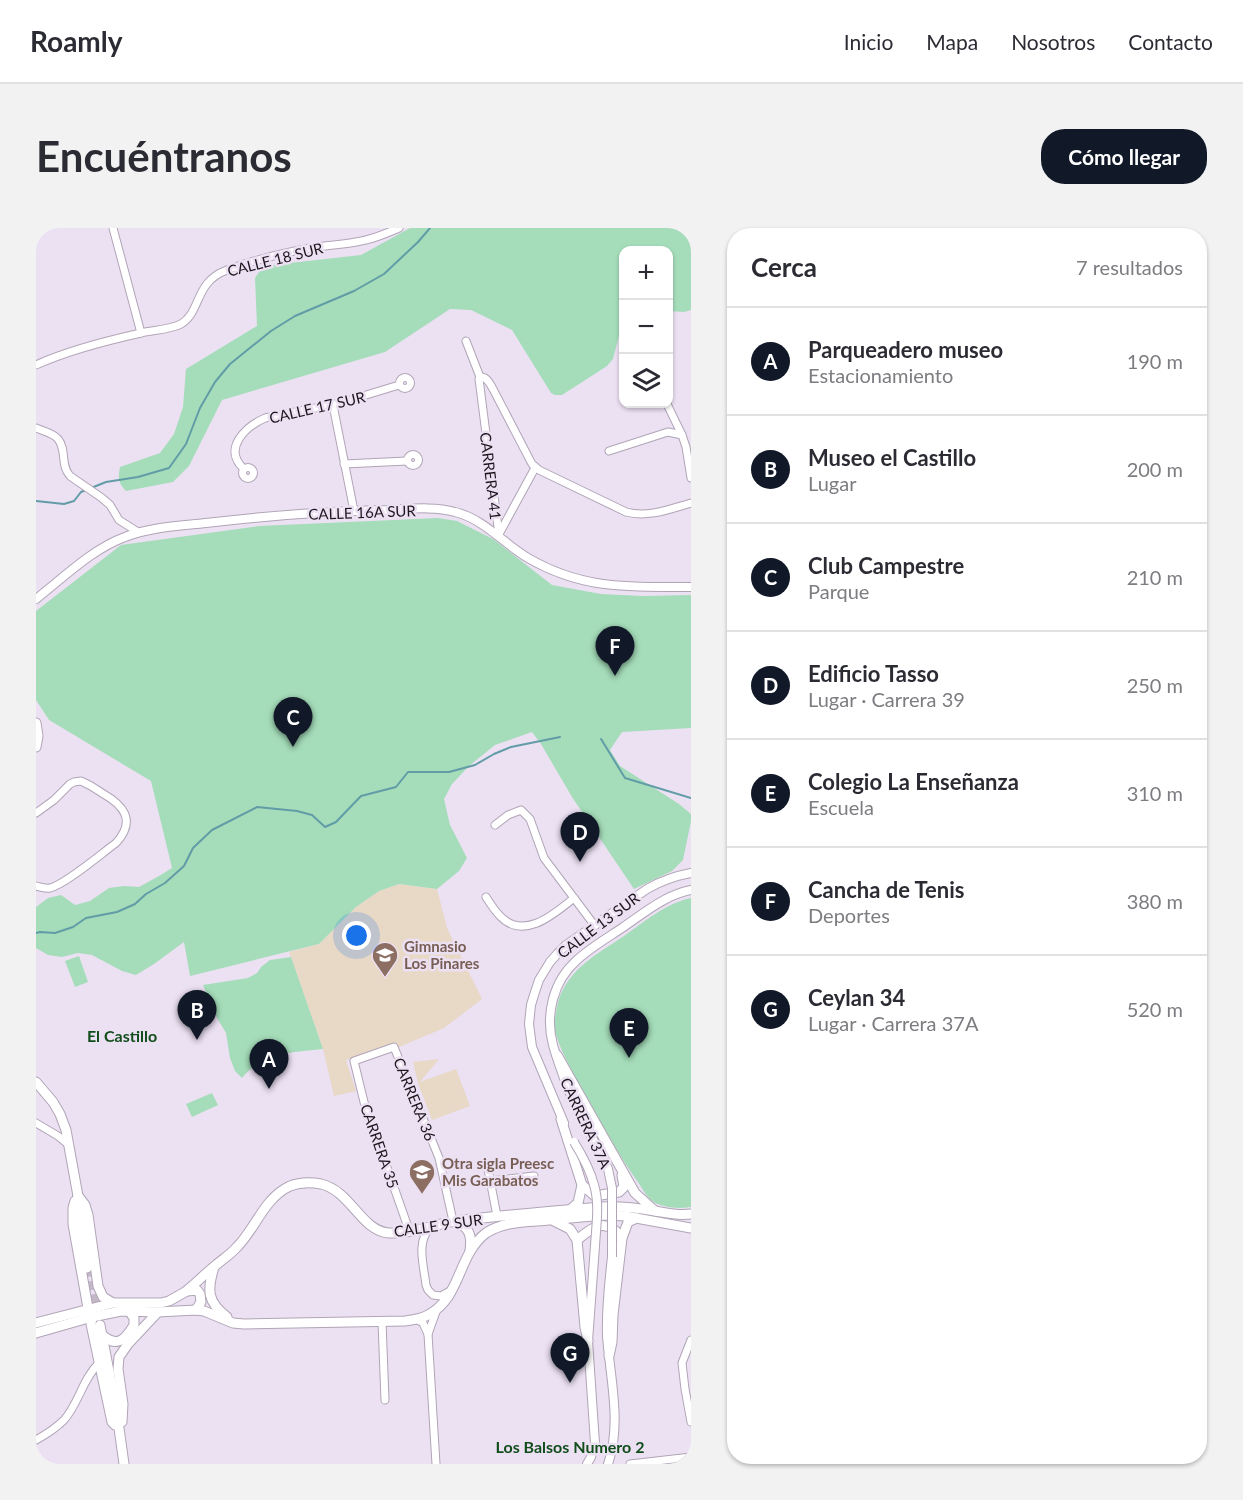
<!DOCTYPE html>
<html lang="es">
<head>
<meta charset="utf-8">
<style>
	body { margin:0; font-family:Lato,sans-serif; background:#f2f2f3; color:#2b2b33 }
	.controls { position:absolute; right:18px; top:18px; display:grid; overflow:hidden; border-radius:12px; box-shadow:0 2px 4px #0004 }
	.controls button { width:54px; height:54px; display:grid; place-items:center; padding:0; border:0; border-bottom:2px solid #e1e1e2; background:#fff; color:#2b2b33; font:30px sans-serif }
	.you { position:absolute; left:321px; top:708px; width:21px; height:21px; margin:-15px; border:4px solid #fff; border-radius:50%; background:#1a73e8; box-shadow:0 0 0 9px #1a73e833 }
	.badge { display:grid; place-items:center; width:39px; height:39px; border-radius:50%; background:#111827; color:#fff; font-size:20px; font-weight:700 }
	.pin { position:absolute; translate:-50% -50px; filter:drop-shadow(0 2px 3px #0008) }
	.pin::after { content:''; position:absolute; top:32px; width:21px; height:18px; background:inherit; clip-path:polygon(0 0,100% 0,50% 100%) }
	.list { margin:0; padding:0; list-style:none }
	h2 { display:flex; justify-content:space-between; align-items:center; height:78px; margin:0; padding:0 24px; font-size:26px }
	h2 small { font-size:20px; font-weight:400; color:#7c7c81 }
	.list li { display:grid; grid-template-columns:39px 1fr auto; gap:18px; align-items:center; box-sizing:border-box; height:108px; padding:0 24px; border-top:2px solid #e1e1e2 }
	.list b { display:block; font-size:22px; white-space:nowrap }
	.list p { margin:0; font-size:20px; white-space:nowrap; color:#7c7c81 }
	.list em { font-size:20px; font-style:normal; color:#7c7c81 }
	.icon { flex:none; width:33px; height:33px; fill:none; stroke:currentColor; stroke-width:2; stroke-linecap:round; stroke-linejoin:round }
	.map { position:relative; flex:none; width:655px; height:1236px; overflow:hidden; border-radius:24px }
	header { display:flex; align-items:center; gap:36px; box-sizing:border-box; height:84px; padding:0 30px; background:#fff; border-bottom:2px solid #e1e1e2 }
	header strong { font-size:28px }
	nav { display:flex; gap:33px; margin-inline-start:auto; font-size:21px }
	.intro { display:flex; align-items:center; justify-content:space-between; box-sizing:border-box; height:144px; padding:0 36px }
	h1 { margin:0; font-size:42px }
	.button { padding:15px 27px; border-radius:24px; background:#111827; color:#fff; font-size:21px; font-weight:700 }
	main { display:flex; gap:36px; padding:0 36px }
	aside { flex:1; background:#fff; border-radius:24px; box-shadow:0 2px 4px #0004 }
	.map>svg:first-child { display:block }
	.education { fill:#e8d8c6 }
	.green { fill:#a5ddba }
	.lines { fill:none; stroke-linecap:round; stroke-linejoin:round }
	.stream { stroke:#619ca7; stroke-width:2 }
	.secondary-tunnel { stroke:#c2b8c8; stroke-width:9; stroke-dasharray:9 4.5; stroke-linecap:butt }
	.minor-casing { stroke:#b0a5b7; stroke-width:9 }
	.tertiary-casing { stroke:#b0a5b7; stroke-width:10 }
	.secondary-casing { stroke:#b0a5b7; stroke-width:11 }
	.minor { stroke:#fff; stroke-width:7 }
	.tertiary { stroke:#fff; stroke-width:8 }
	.secondary { stroke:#fff; stroke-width:9 }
	.tertiary-bridge-casing { stroke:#b0a5b7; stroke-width:10; stroke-linecap:butt }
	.tertiary-bridge { stroke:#fff; stroke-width:8 }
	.labels { text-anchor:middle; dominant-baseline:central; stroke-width:5; stroke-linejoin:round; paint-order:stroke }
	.street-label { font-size:15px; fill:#1b171d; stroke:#ece0f3 }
	.education-label { font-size:15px; font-weight:bold; fill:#785e54; stroke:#ece0f3; text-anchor:start }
	.neighbourhood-label { font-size:16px; font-weight:bold; fill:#114d1b; stroke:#ece0f3 }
</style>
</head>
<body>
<header>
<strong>Roamly</strong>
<nav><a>Inicio</a><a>Mapa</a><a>Nosotros</a><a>Contacto</a></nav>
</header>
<div class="intro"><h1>Encuéntranos</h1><a class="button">Cómo llegar</a></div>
<main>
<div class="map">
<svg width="655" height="1236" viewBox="0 0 655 1236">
	<rect width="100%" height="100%" fill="#ece0f3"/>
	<g class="education">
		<path d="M363,656L401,661L411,700L446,771L408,800L363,819L361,815L310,832L320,863L298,868L287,821L253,724L283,716L320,679L343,663Z"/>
		<path d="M403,831L384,854L420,841L434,878L396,892L382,855L377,834Z"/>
	</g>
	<g class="green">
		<path d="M374,0H655V82L648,84L633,83L632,22H588L587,94L586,96L577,131L571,138L526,167H519L515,165L476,102L435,82L414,81L349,124L186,172L153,238L137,254L90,263C82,255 82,250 84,239L124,225L138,206L147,179L150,141L221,98L219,50L227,38L325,27Z"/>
		<path d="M402,290L421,293L457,311L516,357L565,366L607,368L655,367V500L586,504L574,522L584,538L643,576L655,586V593L647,632L636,643L598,661L536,569L505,516L496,504L459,517L433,538L416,556L408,571L414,597L431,630L423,643L401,661L363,656L343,663L320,679L283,716L154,748L148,714L118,736L100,747L86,743L56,727L42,725L26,729L12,727L0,720V679L12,670L25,667L39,677L54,673L73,660L88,658L103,659L123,648L136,640L115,553L13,492L0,472V383L85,317L223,298Z"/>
		<path d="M655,670V979C643,981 625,980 615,972C610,968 606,960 602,954C585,931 571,905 557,880C546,859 523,824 519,802C518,793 520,783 522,774C532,741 561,726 588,708C608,694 630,675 655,670Z"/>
		<path d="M43,728L52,754L39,759L29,733Z"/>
		<path d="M255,729L287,821C255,825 228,823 206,850L199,843L194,830L190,805L181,790L167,757L212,750L221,745L225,739L234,732Z"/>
		<path d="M176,865L182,877L156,889L150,876Z"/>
	</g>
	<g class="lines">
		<g class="stream">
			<path d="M0,273L28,276L38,273L45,264L70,254L102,249L133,240L150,216L164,180L179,154L194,136L235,103L259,88L318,63L348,46L382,14L394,0"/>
			<path d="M565,511L589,550L655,570"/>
			<path d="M0,705L4,704L19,705L37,699L50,690L81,684L99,676L110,666L129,655L148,638L157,620L176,602L221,579L261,583L276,587L289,599L300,594L325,568L360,559L372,544H413L439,537L458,526L475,519L524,509"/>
		</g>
		<path class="secondary-tunnel" d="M51,1040L61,1086"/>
		<g class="minor-casing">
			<g id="minor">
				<path d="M77,0L105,105"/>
				<path d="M0,6L7,0"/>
				<path d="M430,113L444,149L443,151L463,307"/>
				<path d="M0,137C33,122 69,113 105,105C117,102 133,102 145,96C166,83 158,54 191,42C218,32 246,25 275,20C290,17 305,17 320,14C335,12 349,6 363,0"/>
				<path d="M444,149C451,148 454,156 457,161L496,236L503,242L590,284C612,290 634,281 655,275"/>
				<circle cx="369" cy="155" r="5.5"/>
				<path d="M631,176L646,207"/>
				<path d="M297,177L318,283"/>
				<path d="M0,200C7,203 17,205 22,211C31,222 24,237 34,248L66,270L74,277L83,292L102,304"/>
				<path d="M573,223L632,204L646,207L650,219L655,250"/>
				<circle cx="377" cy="232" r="5.5"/>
				<path d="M308,236L371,233"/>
				<circle cx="212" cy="245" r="5.5"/>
				<path d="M208,241C186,221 209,199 229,190L304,175L363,157"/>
				<path d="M463,306L499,240"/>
				<path d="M0,585L18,572L34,556L38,554L45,553C52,556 59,560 66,565C87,577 101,592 80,615C66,625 30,656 14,660C9,661 4,659 0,658"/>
				<path d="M459,597L472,587L485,582L494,591L508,630L559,698"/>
				<path d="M450,669C454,675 458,682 464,688C488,713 518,686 538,670"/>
				<path d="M0,895L22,908L33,917"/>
				<path d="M451,936L461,988"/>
				<path d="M454,953L498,948"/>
				<path d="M396,998C379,1012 388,1038 390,1057L392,1062L397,1067L405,1068L414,1063"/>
				<path d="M373,1002L328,874L318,833L358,819L403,930L417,993"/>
				<path d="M380,1091L387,1095L392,1106L400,1236"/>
				<path d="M346,1094L349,1172"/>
				<path d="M392,1106L401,1081"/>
				<path d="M655,1112L646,1135L649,1161L655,1194"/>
				<path d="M0,1212C9,1207 20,1200 28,1192C43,1175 46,1152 63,1135"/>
				<path d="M594,1236L655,1229"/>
			</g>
		</g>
		<g class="tertiary-casing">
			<g id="tertiary">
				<path d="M0,371C27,350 56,321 89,309C115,299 143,298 170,295C230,288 291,283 351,282C373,281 398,278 419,284C448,291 468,316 492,330C547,362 594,359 655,359"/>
				<path d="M532,861C527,847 521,832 517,817C509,787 517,753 541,732C554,720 571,710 586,700C608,685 629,667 655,662"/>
				<path d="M528,895L496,819L493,796L495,777L498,767L503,752L514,734L522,725L530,717L611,661C625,653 639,648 655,645"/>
				<path d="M551,1236L555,1229L559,1215L552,1113L559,1018"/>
				<path d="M572,1236C586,1195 574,1150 571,1108C570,1082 573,1055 576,1029"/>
			</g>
		</g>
		<g class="secondary-casing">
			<g id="secondary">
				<path d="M0,495L2,508L0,519"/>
				<path d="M521,827L599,965L619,983"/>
				<path d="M0,854L17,874L24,886L30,902L42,968L51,1040"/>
				<path d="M525,891L546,957L542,975L534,982"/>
				<path d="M546,957L559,968L583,964L588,959L586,947"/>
				<path d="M42,968L49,977L52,987L62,1058L67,1069L77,1075"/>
				<path d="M39,973L37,980V996L52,1080"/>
				<path d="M518,993L534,1001L541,1012L549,1099L552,1113"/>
				<path d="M419,994C434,999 436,1008 434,1023"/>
				<path d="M541,1012C558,998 570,989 586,1010"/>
				<path d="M178,1039C171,1062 171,1074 191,1089"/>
				<path d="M151,1063L161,1062L164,1066L165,1074L160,1082"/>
				<path d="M56,1089L55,1096L76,1194L79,1197"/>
				<path d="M0,1095L77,1075H125L133,1073L149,1064C160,1055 170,1045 180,1037C187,1031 195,1026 201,1019C220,1000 228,970 254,958C264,954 275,954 285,956C315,963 325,1003 353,1005C376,1006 399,996 420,993C468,987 517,983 565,979C583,978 601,980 619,983C631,985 642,988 655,986"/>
				<path d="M64,1097L80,1179L88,1236"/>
				<path d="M0,1105L56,1089L85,1083L122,1084L160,1082L168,1083L197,1095L208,1096L369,1093C377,1092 385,1091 392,1087C426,1069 421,1027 450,1005C468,993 492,994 513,992C533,990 553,988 573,987L589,988L655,1000"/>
				<path d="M66,1107C81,1120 89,1112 98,1097V1090L93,1083"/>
				<path d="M573,1128L576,1114L577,1087L586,1010L592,994L601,990"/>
				<path d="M86,1194L87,1176L82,1141L83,1129L92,1116L122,1084"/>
			</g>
		</g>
		<use href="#minor" class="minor"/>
		<use href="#tertiary" class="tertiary"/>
		<use href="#secondary" class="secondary"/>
		<g class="tertiary-bridge-casing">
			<g id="tertiary-bridge">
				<path d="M532,861L544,888L565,926L572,941L576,960V1029"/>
				<path d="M538,914C546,927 554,941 558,957C564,976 560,998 559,1018"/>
			</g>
		</g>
		<use href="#tertiary-bridge" class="tertiary-bridge"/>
	</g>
	<defs>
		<g id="school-pin" transform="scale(1.35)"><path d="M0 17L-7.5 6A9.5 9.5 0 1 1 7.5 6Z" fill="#8d6e63" stroke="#ece0f3"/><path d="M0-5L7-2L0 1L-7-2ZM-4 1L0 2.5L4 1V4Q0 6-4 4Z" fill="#fff"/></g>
	</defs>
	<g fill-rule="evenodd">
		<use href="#school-pin" x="349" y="727"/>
		<use href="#school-pin" x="386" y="944"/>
	</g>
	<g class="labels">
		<g class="street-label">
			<text transform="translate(239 31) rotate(-14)">CALLE 18 SUR</text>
			<text transform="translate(281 179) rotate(-13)">CALLE 17 SUR</text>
			<text transform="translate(455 248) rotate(83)">CARRERA 41</text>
			<text transform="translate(326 284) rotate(-2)">CALLE 16A SUR</text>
			<text transform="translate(562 697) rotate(-37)">CALLE 13 SUR</text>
			<text transform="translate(379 871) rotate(68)">CARRERA 36</text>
			<text transform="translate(550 895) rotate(65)">CARRERA 37A</text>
			<text transform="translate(344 918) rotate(71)">CARRERA 35</text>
			<text transform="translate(402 997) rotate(-8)">CALLE 9 SUR</text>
		</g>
		<g class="education-label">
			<text x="368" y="718">Gimnasio<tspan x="368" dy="17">Los Pinares</tspan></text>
			<text x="406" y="935">Otra sigla Preesc<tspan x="406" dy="17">Mis Garabatos</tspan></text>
		</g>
		<g class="neighbourhood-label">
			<text x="86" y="807">El Castillo</text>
			<text x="534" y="1218">Los Balsos Numero 2</text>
		</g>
	</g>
</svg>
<div class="controls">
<button>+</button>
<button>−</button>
<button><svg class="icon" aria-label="layers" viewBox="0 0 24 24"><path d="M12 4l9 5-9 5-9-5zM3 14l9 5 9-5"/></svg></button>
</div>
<div class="you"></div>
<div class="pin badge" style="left:233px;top:861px">A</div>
<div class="pin badge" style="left:161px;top:812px">B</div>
<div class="pin badge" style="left:257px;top:519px">C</div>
<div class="pin badge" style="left:544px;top:634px">D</div>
<div class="pin badge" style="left:593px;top:830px">E</div>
<div class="pin badge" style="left:579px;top:448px">F</div>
<div class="pin badge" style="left:534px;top:1155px">G</div>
</div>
<aside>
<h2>Cerca<small>7 resultados</small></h2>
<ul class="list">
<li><span class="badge">A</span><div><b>Parqueadero museo</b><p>Estacionamiento</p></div><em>190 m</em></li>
<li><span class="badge">B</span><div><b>Museo el Castillo</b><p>Lugar</p></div><em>200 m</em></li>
<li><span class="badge">C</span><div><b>Club Campestre</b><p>Parque</p></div><em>210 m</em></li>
<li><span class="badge">D</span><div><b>Edificio Tasso</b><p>Lugar · Carrera 39</p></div><em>250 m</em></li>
<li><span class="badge">E</span><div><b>Colegio La Enseñanza</b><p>Escuela</p></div><em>310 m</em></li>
<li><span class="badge">F</span><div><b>Cancha de Tenis</b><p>Deportes</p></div><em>380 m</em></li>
<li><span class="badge">G</span><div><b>Ceylan 34</b><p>Lugar · Carrera 37A</p></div><em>520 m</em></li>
</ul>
</aside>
</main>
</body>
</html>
